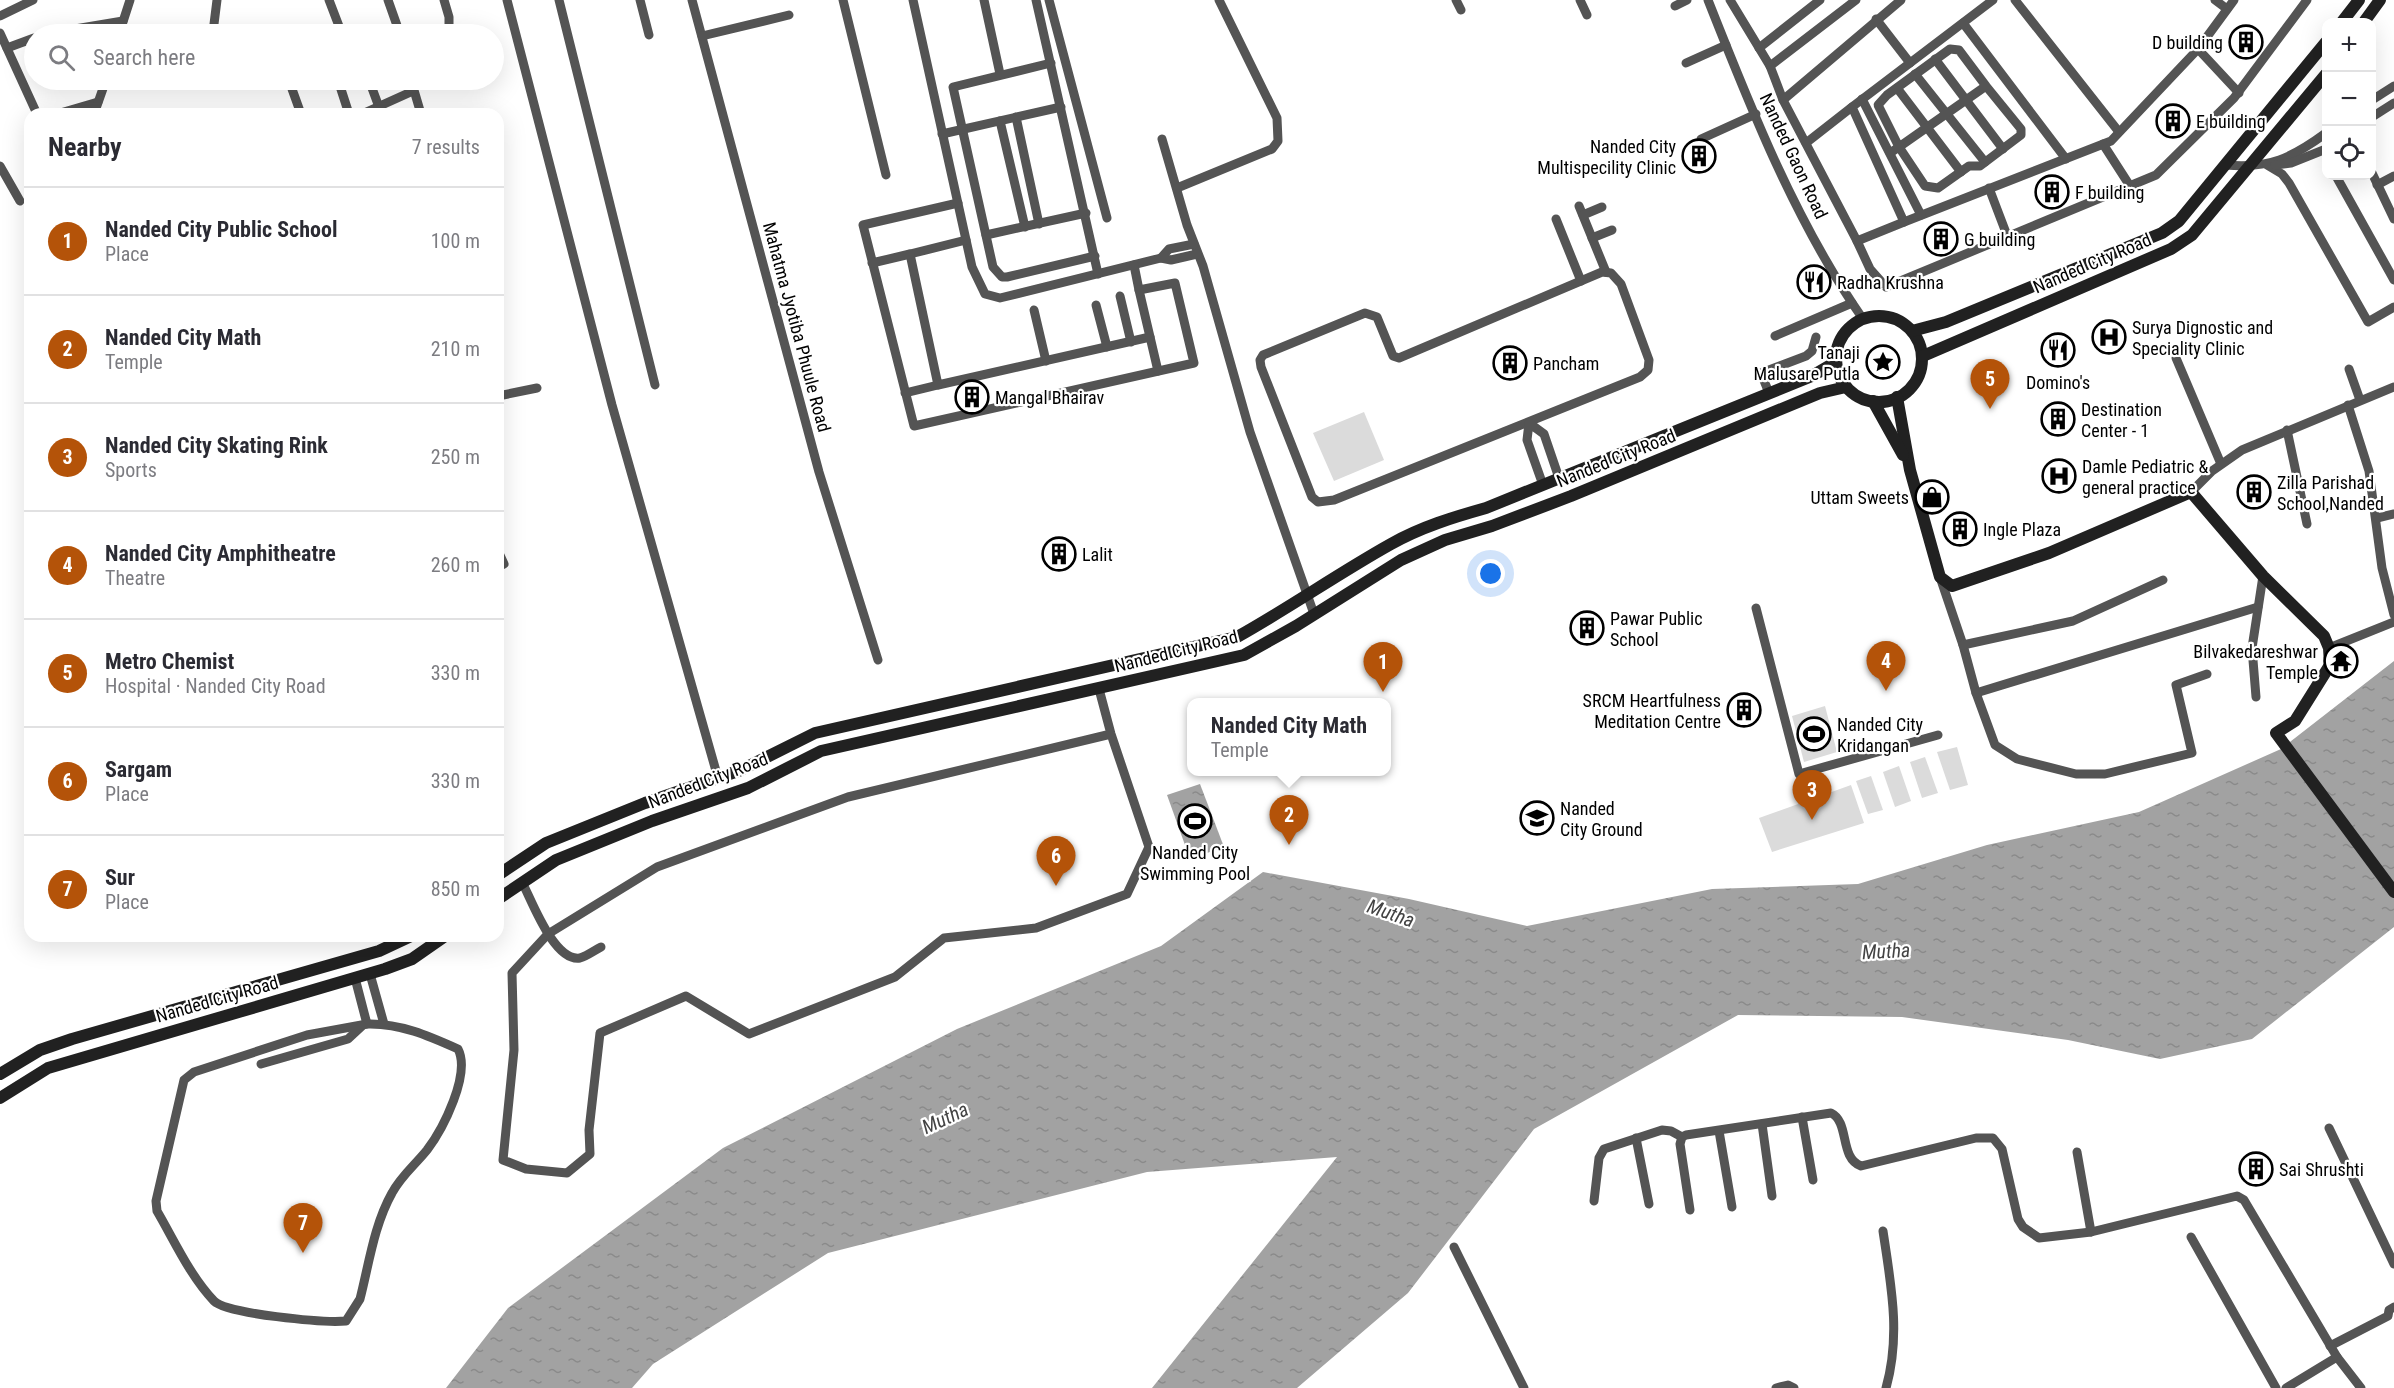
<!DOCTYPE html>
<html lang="en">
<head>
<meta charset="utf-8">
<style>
	body { margin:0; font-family:"Roboto Condensed",sans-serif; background:#f7f7f7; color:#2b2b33 }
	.controls { position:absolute; right:18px; top:18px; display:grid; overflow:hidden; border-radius:12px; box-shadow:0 6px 24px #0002 }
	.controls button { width:54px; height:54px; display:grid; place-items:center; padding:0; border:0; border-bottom:2px solid #e1e1e2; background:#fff; color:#2b2b33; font:30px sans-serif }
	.you { position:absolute; left:1491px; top:574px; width:21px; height:21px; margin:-15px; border:4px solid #fff; border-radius:50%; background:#1a73e8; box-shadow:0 0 0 9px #1a73e833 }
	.badge { display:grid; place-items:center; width:39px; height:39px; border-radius:50%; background:#b45309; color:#fff; font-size:20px; font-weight:700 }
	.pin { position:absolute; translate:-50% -50px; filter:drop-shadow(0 2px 3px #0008) }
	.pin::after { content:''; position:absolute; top:32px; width:21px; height:18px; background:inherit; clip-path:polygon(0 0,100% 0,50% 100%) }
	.popup { position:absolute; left:1187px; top:698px; width:204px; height:78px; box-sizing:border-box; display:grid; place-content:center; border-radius:12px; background:#fff; filter:drop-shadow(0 2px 4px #0005); font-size:20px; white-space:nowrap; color:#7c7c81 }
	.popup b { font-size:22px; color:#2b2b33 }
	.popup::after { content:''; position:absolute; left:50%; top:100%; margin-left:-12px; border:12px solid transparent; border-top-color:#fff }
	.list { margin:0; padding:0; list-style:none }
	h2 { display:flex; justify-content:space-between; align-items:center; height:78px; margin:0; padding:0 24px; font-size:26px }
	h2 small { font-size:20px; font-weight:400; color:#7c7c81 }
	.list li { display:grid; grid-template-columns:39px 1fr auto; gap:18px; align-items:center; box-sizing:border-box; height:108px; padding:0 24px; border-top:2px solid #e1e1e2 }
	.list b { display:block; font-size:22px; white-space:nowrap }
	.list p { margin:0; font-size:20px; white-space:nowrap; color:#7c7c81 }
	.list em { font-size:20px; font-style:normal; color:#7c7c81 }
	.icon { flex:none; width:33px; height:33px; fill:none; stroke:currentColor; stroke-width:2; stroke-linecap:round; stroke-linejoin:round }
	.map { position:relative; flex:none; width:2394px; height:1388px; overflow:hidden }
	.search { position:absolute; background:#fff; box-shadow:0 6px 24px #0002; left:24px; top:24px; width:480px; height:66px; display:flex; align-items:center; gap:15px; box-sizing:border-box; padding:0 21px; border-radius:33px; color:#7c7c81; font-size:22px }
	.panel { position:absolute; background:#fff; box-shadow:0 6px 24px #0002; left:24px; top:108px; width:480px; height:834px; border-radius:18px }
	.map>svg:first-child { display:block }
	.pitch { fill:#dbdbdb }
	.water { fill:url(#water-ripples) }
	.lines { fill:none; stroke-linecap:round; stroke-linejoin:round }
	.street { stroke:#545454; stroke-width:9 }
	.secondary { stroke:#212121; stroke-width:12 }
	.labels { text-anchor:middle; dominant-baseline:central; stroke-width:4.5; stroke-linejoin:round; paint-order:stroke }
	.poi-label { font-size:18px; fill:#000; stroke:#fff; text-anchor:start }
	.street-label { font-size:18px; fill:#000; stroke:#fff }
	.water-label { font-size:20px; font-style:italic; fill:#434343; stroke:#fff }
</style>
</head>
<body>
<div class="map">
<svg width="2394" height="1388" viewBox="0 0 2394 1388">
	<defs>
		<pattern id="water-ripples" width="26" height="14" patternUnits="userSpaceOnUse" patternTransform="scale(1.5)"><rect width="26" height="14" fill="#a2a2a2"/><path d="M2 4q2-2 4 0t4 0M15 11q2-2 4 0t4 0" fill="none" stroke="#8a8a8a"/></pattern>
	</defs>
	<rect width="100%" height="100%" fill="#fff"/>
	<g class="pitch">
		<path d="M1364,412L1384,460L1334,481L1313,433Z"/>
		<path d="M1825,706L1837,752L1804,762L1792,716Z"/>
		<path d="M1957,747L1968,785L1950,790L1937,752Z"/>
		<path d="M1925,757L1938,793L1922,798L1910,762Z"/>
		<path d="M1899,766L1911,801L1895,807L1883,772Z"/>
		<path d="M1871,776L1883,810L1868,814L1856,781Z"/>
		<path d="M1851,785L1864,823L1772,852L1759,818Z"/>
	</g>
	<g class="water">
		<path d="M2394,661V927L2252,1039L2160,1059L2068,1040L1902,1017L1738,1015L1534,1129L1408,1293L1297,1388H1152L1337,1157L1147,1172L828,1253L653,1364L632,1388H446L508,1308L723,1148L957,1029L1161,946L1263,872L1409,899L1527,926L1712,889L1858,884L1987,845L2139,812L2281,749Z"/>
		<path d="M1200,784L1224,847L1190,859L1167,795Z"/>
	</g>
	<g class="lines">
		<g class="street">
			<path d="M217,0L214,24L217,34"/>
			<path d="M329,0L342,34"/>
			<path d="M388,0L400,34"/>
			<path d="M444,0L449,17V34"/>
			<path d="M507,0L612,405L718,778"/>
			<path d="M559,0L655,385"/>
			<path d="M640,0L649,35"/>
			<path d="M692,0L819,472L878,660"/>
			<path d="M843,0L886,175"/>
			<path d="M913,0L972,267L985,294L1000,298L1161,258"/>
			<path d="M984,0L1000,74"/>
			<path d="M1036,0L1098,274"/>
			<path d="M1049,0L1107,218"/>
			<path d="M1456,0L1461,10"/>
			<path d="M1580,0L1587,15"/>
			<path d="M1708,0C1751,109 1796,223 1863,319"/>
			<path d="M1730,0L1770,66L1783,100"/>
			<path d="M1993,0L1852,107L1904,222L2111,141L2198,49L2234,0"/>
			<path d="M2015,0L2119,132"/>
			<path d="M2215,0L2227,9"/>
			<path d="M1675,6L1687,0"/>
			<path d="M0,16L33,0"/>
			<path d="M1876,19L1910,63"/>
			<path d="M1963,23L2066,159"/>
			<path d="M0,33L37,114"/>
			<path d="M45,34L123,21"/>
			<path d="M119,34L130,0"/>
			<path d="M702,36L789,15"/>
			<path d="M7,48L34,38"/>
			<path d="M1759,48L1820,0"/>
			<path d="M2198,49L2239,93"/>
			<path d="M1935,59L2003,149"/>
			<path d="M1051,63L953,87L993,267L1002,277H1007L1095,256"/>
			<path d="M1686,63L1726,45"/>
			<path d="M1770,66L1856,0"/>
			<path d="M1915,74L1985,162"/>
			<path d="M232,80L234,83"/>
			<path d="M338,80L349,114"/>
			<path d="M369,80L379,107"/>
			<path d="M411,80L421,114"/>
			<path d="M460,80V83"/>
			<path d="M1897,88L1961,172"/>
			<path d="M292,89L301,114"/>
			<path d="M1862,99L1921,215"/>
			<path d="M2372,100L2394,86"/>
			<path d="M57,114L98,102"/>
			<path d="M94,114L106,80"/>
			<path d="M362,114L413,91"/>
			<path d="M1016,117L1039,224"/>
			<path d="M2372,117L2394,103"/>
			<path d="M1000,121L1025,227"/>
			<path d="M942,134L1061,107"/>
			<path d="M1162,139L1187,225L1203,266L1250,432L1314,614"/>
			<path d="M1701,139L1756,114"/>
			<path d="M1806,143L1852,107"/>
			<path d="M2103,144L2130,186"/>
			<path d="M1890,153L1899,147L1986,86L2021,129V135L1980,166H1969L1938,188L1925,186L1899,147L1878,105L1887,95L1950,49L1959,50L1986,86"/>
			<path d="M2226,165C2269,169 2292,158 2326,133"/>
			<path d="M2267,165L2282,174L2289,183L2368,322L2394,307"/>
			<path d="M2275,165L2291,163L2326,149"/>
			<path d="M0,166L20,201"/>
			<path d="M2372,173L2394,219"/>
			<path d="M2336,176L2394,280"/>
			<path d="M2377,185L2394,176"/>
			<path d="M1177,188L1272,149L1278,141L1277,118L1219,0"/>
			<path d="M1989,188L2008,238"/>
			<path d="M958,203L863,225L914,426L1194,363L1175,283L1139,290L1134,265"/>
			<path d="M1579,206L1606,272"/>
			<path d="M1583,215L1602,207"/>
			<path d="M1556,219L1581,281"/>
			<path d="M1904,222L1857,241L1870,269L1886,287L2156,175L2234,98L2307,0"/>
			<path d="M986,235L1086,213"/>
			<path d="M1592,238L1612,230"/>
			<path d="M966,240L910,254L938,385L1150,337"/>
			<path d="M1857,241L1783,100L1901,0"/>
			<path d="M1194,244L1169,249L1161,258L1171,260L1197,254"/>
			<path d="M872,263L910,254"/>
			<path d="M1602,272L1611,273L1621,284L1649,360L1648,370L1640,377L1334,500L1318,502L1312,497L1261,367L1260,360L1263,355L1365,313L1377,317L1393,356L1399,358Z"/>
			<path d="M1139,290L1158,371"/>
			<path d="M1120,296L1131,342"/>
			<path d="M1096,305L1107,347"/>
			<path d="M1034,310L1046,361"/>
			<path d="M1775,336L1852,303"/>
			<path d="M2176,358L2221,464"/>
			<path d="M2349,369L2360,400"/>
			<path d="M905,393L938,385"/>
			<path d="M1769,393L1761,373L1806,356L1812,351L1816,337"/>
			<path d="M498,396L537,388"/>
			<path d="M2348,405L2369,471L2382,568L2394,615"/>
			<path d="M2287,430L2307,524"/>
			<path d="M1543,485L1527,440L1529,423L1544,434L1559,478"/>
			<path d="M2191,492L2212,471L2242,450L2394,387"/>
			<path d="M2377,518L2394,514"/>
			<path d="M498,551L504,564L498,567"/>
			<path d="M1940,577L1963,645L1976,693L1995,745L2017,759L2076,774H2105L2192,753L2176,685L2207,674"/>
			<path d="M1756,608L1799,774L1938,735"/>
			<path d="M1963,645L2073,621L2163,580"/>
			<path d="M2329,648L2394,622"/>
			<path d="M1099,689L1111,734L1149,847L1127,894L1036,928L944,938L895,977L749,1034L686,996L600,1033L589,1130L590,1154L567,1173L526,1169L503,1160L514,1050L512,973L548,934L657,867L848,797L1111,734"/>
			<path d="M1976,693L2258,607"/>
			<path d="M2256,697L2252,648L2263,576"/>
			<path d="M522,882C532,901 554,962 580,958C587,956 595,950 601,947"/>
			<path d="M370,974L384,1024"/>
			<path d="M355,978L367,1024"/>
			<path d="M367,1024C400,1023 429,1036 458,1049C471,1074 443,1129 427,1150C415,1165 401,1176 392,1193C374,1225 369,1264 360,1299L346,1321C324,1323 227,1314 214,1301C190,1276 174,1240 157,1211L156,1201L184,1080L194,1072L307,1035Z"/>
			<path d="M261,1064L348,1039L362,1026"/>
			<path d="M1802,1117L1813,1180"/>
			<path d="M1762,1124L1772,1196"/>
			<path d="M2329,1128L2394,1264"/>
			<path d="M1719,1131L1732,1207"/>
			<path d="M1636,1138L1649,1204"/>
			<path d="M2077,1152L2091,1232"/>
			<path d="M1594,1201L1599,1158L1604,1149L1662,1130L1671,1131L1682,1137"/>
			<path d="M1690,1210L1680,1144L1682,1137L1686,1135L1831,1113C1850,1122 1839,1158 1861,1166L1976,1138H1993L2002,1149L2018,1219L2023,1227L2039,1238L2091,1232L2229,1198L2237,1196L2244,1200L2337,1357"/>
			<path d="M1883,1231C1891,1285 1901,1335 1886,1388"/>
			<path d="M2191,1237L2276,1388"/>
			<path d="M1454,1247L1524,1388"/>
			<path d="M2330,1346L2388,1316L2389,1310L2394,1307"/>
			<path d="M1776,1388L1788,1385L1794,1388"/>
			<path d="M2286,1388L2337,1357L2361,1388"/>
		</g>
		<g class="secondary">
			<path d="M2342,22L2359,0"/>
			<path d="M2364,22L2380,0"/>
			<circle cx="1879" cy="359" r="43"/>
			<path d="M1912,331L1946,322L2162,233L2179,221L2326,42"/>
			<path d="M1923,356L2171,249L2192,235L2326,74"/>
			<path d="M1897,397L1910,470L1940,577L1952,586L2049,553L2191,492L2263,576L2324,636L2329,648L2330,665L2295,721L2276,733L2394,892"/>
			<path d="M1873,401L1903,455"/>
			<path d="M498,875L546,843L645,803L741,770L815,733L1237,637C1289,608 1339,573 1391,544C1421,527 1454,517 1486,508L1812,376L1836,362"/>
			<path d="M498,899L556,860L652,821L748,788L821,751L1244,655L1296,626L1401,560L1445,540L1492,526L1571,496L1820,393L1846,387"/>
			<path d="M0,1074L40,1050L72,1039L379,951L411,936"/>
			<path d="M0,1098L48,1068L385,969L412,959L445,936"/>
		</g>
	</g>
	<defs>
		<g id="building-ring" transform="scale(1.725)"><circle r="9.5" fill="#fff" stroke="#000" stroke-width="1.5"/><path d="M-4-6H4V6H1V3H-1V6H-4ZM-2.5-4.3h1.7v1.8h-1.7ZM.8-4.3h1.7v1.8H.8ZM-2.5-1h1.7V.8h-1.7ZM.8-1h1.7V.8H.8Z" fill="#000"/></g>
		<g id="restaurant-ring" transform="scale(1.725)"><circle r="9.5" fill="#fff" stroke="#000" stroke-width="1.5"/><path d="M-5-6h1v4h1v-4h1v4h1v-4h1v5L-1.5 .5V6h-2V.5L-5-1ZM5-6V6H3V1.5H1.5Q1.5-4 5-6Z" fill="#000"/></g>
		<g id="hospital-ring" transform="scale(1.725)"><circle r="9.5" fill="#fff" stroke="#000" stroke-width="1.5"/><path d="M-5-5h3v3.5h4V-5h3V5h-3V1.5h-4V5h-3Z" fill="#000"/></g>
		<g id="sight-ring" transform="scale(1.725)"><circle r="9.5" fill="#fff" stroke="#000" stroke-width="1.5"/><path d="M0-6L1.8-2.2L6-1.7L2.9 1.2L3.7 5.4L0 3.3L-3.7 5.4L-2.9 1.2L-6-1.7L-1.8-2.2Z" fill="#000"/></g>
		<g id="shop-ring" transform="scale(1.725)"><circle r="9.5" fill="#fff" stroke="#000" stroke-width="1.5"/><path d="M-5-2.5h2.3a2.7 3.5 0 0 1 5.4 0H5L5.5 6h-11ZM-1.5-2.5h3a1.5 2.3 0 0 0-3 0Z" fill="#000"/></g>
		<g id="temple-ring" transform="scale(1.725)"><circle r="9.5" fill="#fff" stroke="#000" stroke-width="1.5"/><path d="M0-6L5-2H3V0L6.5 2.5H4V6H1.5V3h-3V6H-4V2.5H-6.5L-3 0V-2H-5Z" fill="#000"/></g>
		<g id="stadium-ring" transform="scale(1.725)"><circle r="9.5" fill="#fff" stroke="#000" stroke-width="1.5"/><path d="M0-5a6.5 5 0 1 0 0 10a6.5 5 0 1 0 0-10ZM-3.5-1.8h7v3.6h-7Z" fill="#000"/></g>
		<g id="school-ring" transform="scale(1.725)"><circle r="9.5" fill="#fff" stroke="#000" stroke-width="1.5"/><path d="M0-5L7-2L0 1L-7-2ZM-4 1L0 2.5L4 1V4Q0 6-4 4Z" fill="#000"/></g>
	</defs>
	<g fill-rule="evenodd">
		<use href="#building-ring" x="2246" y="42"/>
		<use href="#building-ring" x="2173" y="121"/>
		<use href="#building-ring" x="1699" y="156"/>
		<use href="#building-ring" x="2052" y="192"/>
		<use href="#building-ring" x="1941" y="239"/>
		<use href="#restaurant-ring" x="1814" y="282"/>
		<use href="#hospital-ring" x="2109" y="337"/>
		<use href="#restaurant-ring" x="2058" y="350"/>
		<use href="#sight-ring" x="1883" y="362"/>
		<use href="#building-ring" x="1510" y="363"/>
		<use href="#building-ring" x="972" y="397"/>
		<use href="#building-ring" x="2058" y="419"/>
		<use href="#hospital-ring" x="2059" y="476"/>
		<use href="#building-ring" x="2254" y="492"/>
		<use href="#shop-ring" x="1932" y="497"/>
		<use href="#building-ring" x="1960" y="529"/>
		<use href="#building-ring" x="1059" y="554"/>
		<use href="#building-ring" x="1587" y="628"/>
		<use href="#temple-ring" x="2341" y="661"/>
		<use href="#building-ring" x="1744" y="710"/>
		<use href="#stadium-ring" x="1814" y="734"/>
		<use href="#school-ring" x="1537" y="818"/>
		<use href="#stadium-ring" x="1195" y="821"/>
		<use href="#building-ring" x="2256" y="1169"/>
	</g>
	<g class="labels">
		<g class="poi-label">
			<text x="2223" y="42" text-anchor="end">D building</text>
			<text x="2196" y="121">E building</text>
			<text x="1676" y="146" text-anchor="end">Nanded City<tspan x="1676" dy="21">Multispecility Clinic</tspan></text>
			<text x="2075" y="192">F building</text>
			<text x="1964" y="239">G building</text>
			<text x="1837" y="282">Radha Krushna</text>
			<text x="2132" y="327">Surya Dignostic and<tspan x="2132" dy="21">Speciality Clinic</tspan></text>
			<text x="1860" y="352" text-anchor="end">Tanaji<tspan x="1860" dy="21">Malusare Putla</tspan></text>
			<text x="1533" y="363">Pancham</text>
			<text x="2058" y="382" text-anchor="middle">Domino's</text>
			<text x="995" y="397">Mangal Bhairav</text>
			<text x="2081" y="409">Destination<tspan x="2081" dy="21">Center - 1</tspan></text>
			<text x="2082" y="466">Damle Pediatric &amp;<tspan x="2082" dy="21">general practice</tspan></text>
			<text x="2277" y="482">Zilla Parishad<tspan x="2277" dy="21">School,Nanded</tspan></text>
			<text x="1909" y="497" text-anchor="end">Uttam Sweets</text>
			<text x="1983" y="529">Ingle Plaza</text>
			<text x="1082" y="554">Lalit</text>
			<text x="1610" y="618">Pawar Public<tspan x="1610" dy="21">School</tspan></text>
			<text x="2318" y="651" text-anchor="end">Bilvakedareshwar<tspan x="2318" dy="21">Temple</tspan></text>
			<text x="1721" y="700" text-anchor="end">SRCM Heartfulness<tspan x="1721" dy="21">Meditation Centre</tspan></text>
			<text x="1837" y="724">Nanded City<tspan x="1837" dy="21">Kridangan</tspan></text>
			<text x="1560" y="808">Nanded<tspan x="1560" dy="21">City Ground</tspan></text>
			<text x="1195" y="852" text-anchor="middle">Nanded City<tspan x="1195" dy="21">Swimming Pool</tspan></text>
			<text x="2279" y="1169">Sai Shrushti</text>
		</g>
		<g class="street-label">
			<text transform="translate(1794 156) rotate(65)">Nanded Gaon Road</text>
			<text transform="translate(2092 263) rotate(-23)">Nanded City Road</text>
			<text transform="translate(797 327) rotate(75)">Mahatma Jyotiba Phuule Road</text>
			<text transform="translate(1616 458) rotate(-22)">Nanded City Road</text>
			<text transform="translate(1176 651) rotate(-14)">Nanded City Road</text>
			<text transform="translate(708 780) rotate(-21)">Nanded City Road</text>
			<text transform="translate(217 999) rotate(-16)">Nanded City Road</text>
		</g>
		<g class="water-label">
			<text transform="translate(1391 913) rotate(19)">Mutha</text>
			<text transform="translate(1886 951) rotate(-3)">Mutha</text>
			<text transform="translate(945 1118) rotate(-25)">Mutha</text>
		</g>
	</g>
</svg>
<div class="controls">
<button>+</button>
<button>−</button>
<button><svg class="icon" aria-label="locate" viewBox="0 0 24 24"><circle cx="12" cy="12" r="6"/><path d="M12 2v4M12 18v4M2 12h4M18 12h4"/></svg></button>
</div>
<div class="you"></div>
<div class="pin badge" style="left:1383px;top:692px">1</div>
<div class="pin badge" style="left:1289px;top:845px">2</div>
<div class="popup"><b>Nanded City Math</b>Temple</div>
<div class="pin badge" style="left:1812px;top:820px">3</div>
<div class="pin badge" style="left:1886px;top:691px">4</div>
<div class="pin badge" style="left:1990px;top:409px">5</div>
<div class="pin badge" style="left:1056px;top:886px">6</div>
<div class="pin badge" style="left:303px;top:1253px">7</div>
<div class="search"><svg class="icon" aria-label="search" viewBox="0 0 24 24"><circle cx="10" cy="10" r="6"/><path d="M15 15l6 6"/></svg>Search here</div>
<section class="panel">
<h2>Nearby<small>7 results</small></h2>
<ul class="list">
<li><span class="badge">1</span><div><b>Nanded City Public School</b><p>Place</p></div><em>100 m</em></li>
<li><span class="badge">2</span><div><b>Nanded City Math</b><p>Temple</p></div><em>210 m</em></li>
<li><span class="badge">3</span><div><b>Nanded City Skating Rink</b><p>Sports</p></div><em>250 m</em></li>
<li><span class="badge">4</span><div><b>Nanded City Amphitheatre</b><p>Theatre</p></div><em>260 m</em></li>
<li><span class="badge">5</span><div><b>Metro Chemist</b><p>Hospital · Nanded City Road</p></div><em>330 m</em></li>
<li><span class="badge">6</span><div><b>Sargam</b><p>Place</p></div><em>330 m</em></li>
<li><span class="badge">7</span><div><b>Sur</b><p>Place</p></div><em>850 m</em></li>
</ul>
</section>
</div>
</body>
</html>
